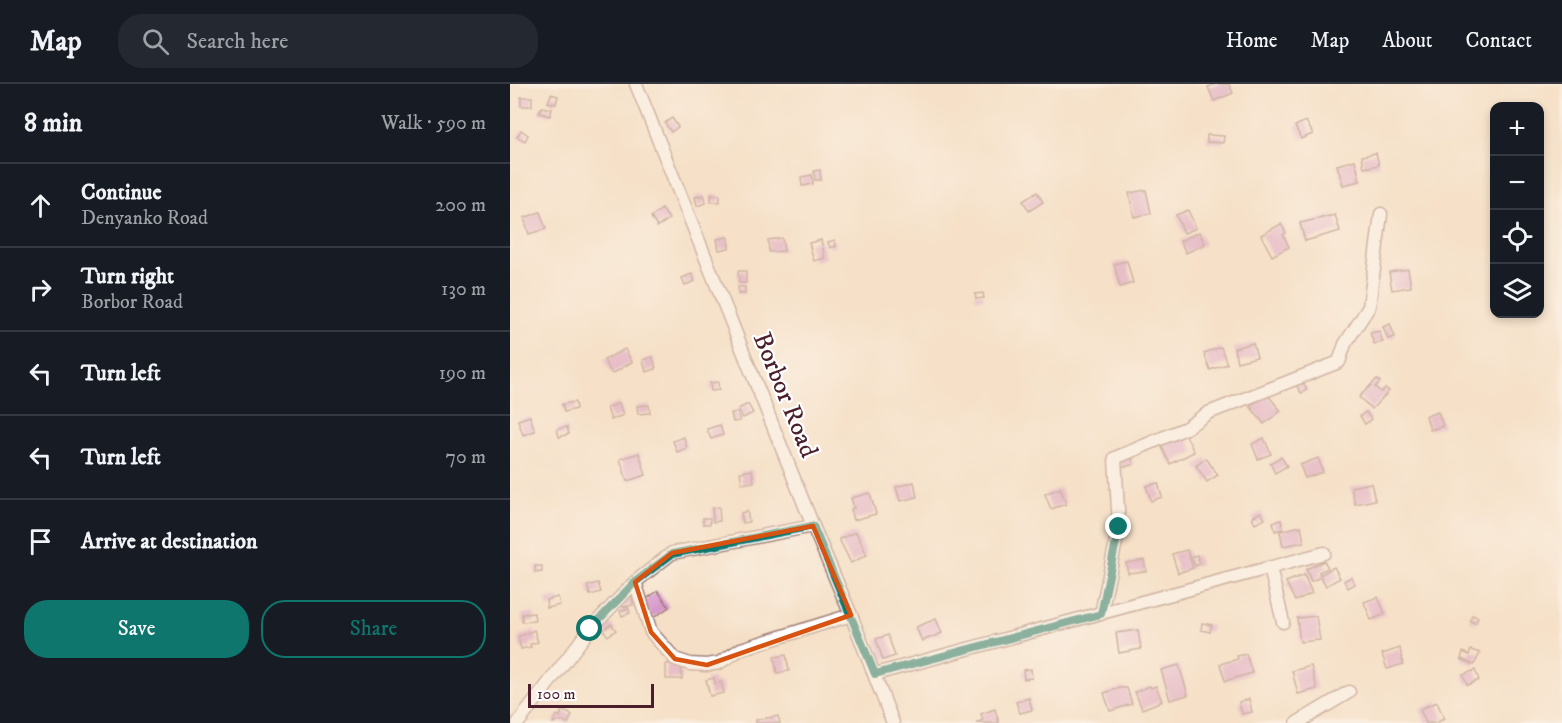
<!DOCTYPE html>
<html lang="en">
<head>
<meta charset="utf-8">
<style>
	body { margin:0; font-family:"IM FELL DW Pica",serif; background:#242831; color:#f1f3f6 }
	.controls { position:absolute; right:18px; top:18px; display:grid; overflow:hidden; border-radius:12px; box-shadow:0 3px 9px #0003 }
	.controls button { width:54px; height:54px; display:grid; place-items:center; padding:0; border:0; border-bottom:2px solid #363941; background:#171b24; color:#f1f3f6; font:30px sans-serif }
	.scale { position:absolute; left:18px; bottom:15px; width:126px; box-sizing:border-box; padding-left:6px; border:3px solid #4a1f2b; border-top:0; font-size:16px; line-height:21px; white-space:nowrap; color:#4a1f2b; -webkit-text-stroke:4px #fff; paint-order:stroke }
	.stop { position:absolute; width:18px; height:18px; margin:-14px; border:4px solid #0f766e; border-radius:50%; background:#fff }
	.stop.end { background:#0f766e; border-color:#fff; box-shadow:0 2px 6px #0008 }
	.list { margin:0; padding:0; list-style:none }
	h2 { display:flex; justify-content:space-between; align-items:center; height:78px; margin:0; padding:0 24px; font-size:26px }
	h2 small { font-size:20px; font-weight:400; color:#9ea1a6 }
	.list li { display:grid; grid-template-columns:39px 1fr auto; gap:18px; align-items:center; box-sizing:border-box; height:84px; padding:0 24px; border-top:2px solid #363941 }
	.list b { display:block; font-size:22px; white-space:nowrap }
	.list p { margin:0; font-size:20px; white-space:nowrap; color:#9ea1a6 }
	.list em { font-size:20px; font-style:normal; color:#9ea1a6 }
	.actions { display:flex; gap:12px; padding:18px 24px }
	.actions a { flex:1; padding:14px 0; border:2px solid #0f766e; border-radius:24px; text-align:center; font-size:21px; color:#0f766e }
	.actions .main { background:#0f766e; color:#fff }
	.icon { flex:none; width:33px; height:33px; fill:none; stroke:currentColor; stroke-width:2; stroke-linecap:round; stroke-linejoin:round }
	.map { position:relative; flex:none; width:1052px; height:639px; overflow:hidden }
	header { display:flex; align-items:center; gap:36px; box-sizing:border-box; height:84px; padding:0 30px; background:#171b24; border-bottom:2px solid #363941 }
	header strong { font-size:28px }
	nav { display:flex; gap:33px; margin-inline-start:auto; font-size:21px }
	.search { width:420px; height:54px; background:#242831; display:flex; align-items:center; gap:15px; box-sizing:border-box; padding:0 21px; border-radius:24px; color:#9ea1a6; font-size:22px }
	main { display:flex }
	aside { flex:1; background:#171b24 }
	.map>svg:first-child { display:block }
	.building { fill:#d797cb }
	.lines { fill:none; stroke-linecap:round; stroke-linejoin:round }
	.minor-casing { stroke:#a08079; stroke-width:15 }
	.minor { stroke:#fff; stroke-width:12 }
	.route { stroke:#0f766e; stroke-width:8 }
	.marked { fill:none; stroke:#d8530f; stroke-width:4.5; stroke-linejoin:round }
	.labels { text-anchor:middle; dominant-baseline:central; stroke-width:4.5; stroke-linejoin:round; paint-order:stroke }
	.street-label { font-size:26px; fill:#4a1f2b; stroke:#fff }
</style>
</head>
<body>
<header>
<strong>Map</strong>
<div class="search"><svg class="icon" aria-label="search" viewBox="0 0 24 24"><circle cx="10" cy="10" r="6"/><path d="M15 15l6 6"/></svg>Search here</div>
<nav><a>Home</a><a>Map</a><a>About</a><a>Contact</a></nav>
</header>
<main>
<aside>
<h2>8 min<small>Walk · 590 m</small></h2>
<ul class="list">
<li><svg class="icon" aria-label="ahead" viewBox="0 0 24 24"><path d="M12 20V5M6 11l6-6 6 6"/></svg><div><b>Continue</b><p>Denyanko Road</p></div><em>200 m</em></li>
<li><svg class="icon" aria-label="right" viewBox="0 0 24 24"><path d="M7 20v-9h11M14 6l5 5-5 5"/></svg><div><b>Turn right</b><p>Borbor Road</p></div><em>130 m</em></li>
<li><svg class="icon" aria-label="left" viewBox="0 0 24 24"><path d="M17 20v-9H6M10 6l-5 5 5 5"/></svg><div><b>Turn left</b></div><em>190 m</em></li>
<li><svg class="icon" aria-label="left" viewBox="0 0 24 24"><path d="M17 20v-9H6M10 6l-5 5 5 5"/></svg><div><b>Turn left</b></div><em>70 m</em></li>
<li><svg class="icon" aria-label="arrive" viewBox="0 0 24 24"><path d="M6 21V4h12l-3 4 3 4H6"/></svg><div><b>Arrive at destination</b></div></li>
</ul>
<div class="actions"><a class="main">Save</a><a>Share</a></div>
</aside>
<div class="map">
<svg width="1052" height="639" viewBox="0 0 1052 639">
	<rect width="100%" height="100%" fill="#fff"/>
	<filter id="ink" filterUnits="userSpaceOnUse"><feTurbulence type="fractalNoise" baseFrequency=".0167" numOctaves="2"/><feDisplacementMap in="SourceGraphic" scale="12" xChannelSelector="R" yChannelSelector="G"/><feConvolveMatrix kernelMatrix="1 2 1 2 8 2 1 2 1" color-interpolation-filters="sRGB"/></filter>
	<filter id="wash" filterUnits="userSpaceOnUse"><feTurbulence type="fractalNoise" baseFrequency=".008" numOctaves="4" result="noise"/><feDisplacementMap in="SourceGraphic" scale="24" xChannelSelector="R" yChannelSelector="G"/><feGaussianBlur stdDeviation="1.35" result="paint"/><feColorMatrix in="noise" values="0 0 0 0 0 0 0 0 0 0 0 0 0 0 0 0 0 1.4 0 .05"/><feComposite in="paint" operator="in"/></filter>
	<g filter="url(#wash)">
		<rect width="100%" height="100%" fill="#f5e0c7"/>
		<g id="blocks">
			<g class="building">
				<path d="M706,0H719L723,9L704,17L698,3Z"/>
				<path d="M41,10L48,12L46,20L38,18Z"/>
				<rect x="11" y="13" width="11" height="9"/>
				<path d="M31,23L42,25L40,32L29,29Z"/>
				<path d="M162,34L168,43L161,48L155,39Z"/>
				<path d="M796,37L803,50L791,55L785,42Z"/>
				<path d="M11,46L18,51L15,57L7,53Z"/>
				<path d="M697,51L714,52L713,59L697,58Z"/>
				<path d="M866,69L869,81L854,84L852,72Z"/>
				<path d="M845,76L850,97L833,101L827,81Z"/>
				<path d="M310,86L311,96H305L304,87Z"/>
				<path d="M302,91L303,100L292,102L291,93Z"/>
				<path d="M636,106L641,129L624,133L619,109Z"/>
				<path d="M527,108L533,118L519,127L513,117Z"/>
				<path d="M194,111L196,119L187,122L185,113Z"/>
				<rect x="201" y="111" width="9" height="7"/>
				<path d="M152,125L159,135L147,143L141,133Z"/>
				<path d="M678,126L686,144L674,149L666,131Z"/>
				<path d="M30,128L36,145L19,150L14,134Z"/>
				<path d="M825,131L830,147L795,157L790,139Z"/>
				<path d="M771,140L776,149L773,151L779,163L762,172L751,151Z"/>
				<path d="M689,148L695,160L676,169L670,157Z"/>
				<path d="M218,153L219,164L209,166L207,155Z"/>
				<path d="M272,154L274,167L259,168L258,156Z"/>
				<path d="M311,156L315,174L304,177L299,159Z"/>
				<path d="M325,156L326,162L320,164L318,158Z"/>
				<path d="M617,177L623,199L610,203L604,180Z"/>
				<path d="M898,185L901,203L882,206L879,188Z"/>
				<path d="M228,187H236V199H229Z"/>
				<path d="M182,190L185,197L175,201L172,194Z"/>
				<rect x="228" y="203" width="7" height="7"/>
				<path d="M473,209L474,214L466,215L465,210Z"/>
				<path d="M880,240L885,253L878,255L873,243Z"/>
				<path d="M869,247L873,258L864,260L860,249Z"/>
				<path d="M743,259L747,273L727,278L724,264Z"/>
				<path d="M711,263L717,280L700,286L694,269Z"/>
				<path d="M115,265L122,278L102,290L94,276Z"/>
				<path d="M143,273L146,285L136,288L133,276Z"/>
				<path d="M791,295L797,306L791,309L785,299Z"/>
				<path d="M867,295L870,298L865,303L871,308L875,304L879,307L862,325L849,313Z"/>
				<path d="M208,298L209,306L201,307L200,299Z"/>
				<path d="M756,309L771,327L754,340L740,322Z"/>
				<path d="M65,318L66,325L54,328L52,320Z"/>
				<path d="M109,319L113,331L101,336L97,324Z"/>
				<path d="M238,320L243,329L233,334L228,325Z"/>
				<path d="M139,321L140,329L128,330L127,322Z"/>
				<path d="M227,328L230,337L223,338L221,329Z"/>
				<path d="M856,328L861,335L855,340L850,332Z"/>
				<path d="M928,328L933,342L920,346L916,332Z"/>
				<path d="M20,332L25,347L13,351L8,336Z"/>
				<path d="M210,341L213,351L201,355L197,345Z"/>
				<path d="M57,343L59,350L49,353L47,345Z"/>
				<path d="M675,349L684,368L660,380L651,361Z"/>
				<path d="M174,353L177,364L167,368L163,357Z"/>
				<path d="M754,354L761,370L748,375L742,360Z"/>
				<path d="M129,369L136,391L117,397L110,375Z"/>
				<path d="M622,372L623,381L611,383L610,374Z"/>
				<path d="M771,373L777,382L765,389L760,379Z"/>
				<path d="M696,374L708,391L697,398L686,382Z"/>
				<path d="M808,374L813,388L795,394L790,381Z"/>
				<path d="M242,386L244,398L232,400L230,388Z"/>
				<path d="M404,398L407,413L390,417L386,403Z"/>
				<path d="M648,399L652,413L641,417L636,402Z"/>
				<path d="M861,399L865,416L845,420L841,403Z"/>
				<path d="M550,404L556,420L541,425L535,410Z"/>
				<path d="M360,409L366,430L344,436L341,425L344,424L341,414Z"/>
				<path d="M209,423L210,437L203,438L202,424Z"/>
				<path d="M237,427L239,438L233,439L231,429Z"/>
				<path d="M751,428L755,435L745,440L742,433Z"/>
				<rect x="193" y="434" width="7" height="6"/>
				<path d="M771,436L773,445L765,447L763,438Z"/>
				<path d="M791,442L794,458L773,462L770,447Z"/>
				<path d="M346,448L357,471L341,479L329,455Z"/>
				<path d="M677,466L683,484L668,489L662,470Z"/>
				<path d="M687,471L690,480L685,482L681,473Z"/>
				<path d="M634,476L636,487L618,489L616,479Z"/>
				<path d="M814,477L818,484L809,488L810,491L824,483L830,494L816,502L811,493L801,497L796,485Z"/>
				<path d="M25,482H32V488L25,489Z"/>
				<path d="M794,491L802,509L785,517L776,498Z"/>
				<path d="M841,493L845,500L838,504L834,497Z"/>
				<path d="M88,499L91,508L80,511L77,502Z"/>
				<path d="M148,507L159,523L143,534L132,518Z"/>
				<path d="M122,512L123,521L113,523L111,514Z"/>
				<path d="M48,513L50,521L37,524L36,516Z"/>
				<path d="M868,513L875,530L861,536L854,518Z"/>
				<path d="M118,524L120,529L112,532L110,527Z"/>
				<path d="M24,529L25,537L12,538V530Z"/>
				<path d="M962,531L968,533L966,539L960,537Z"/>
				<path d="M806,532L810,556L790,558L787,534Z"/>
				<path d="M426,535L432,549L412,557L406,543Z"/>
				<path d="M692,539L702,541L700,548L691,546Z"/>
				<path d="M101,540L106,546L98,552L93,546Z"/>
				<path d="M24,546L28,558L20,560L21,563L11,565L8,553Z"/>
				<path d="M628,546L631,565L609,569L606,549Z"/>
				<path d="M378,551L385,572L373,576L366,555Z"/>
				<path d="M890,564L893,580L877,585L872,570Z"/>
				<path d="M961,566L970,569L964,581L951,575L953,568L959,571Z"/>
				<path d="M736,570L742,589L715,597L710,580L728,575L727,572Z"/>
				<path d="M276,571L279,587L267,589L264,573Z"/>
				<path d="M171,579L172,595H156V580Z"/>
				<path d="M669,581L678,611L660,616L651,586Z"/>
				<path d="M801,582L807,605L788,610L782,587Z"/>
				<path d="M521,585L522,594L514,595L513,586Z"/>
				<path d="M965,586L969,596L957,601L953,591Z"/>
				<path d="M204,594L205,600L211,598L214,609L200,612L196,596Z"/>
				<path d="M640,602L641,604L646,602L652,617L632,625L625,608Z"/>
				<path d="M610,604H617L622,620L600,627L594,609Z"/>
				<path d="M519,614L522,626L510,629L506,618Z"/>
				<path d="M739,615L742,628L732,630L729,618Z"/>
				<path d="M927,618L934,635L925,639H916L910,625Z"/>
				<path d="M485,625L489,639H466L473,636L471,630Z"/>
				<path d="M52,626L62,631L58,639L52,637L43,639L47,631L50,633Z"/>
				<path d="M268,632L270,639H246V636Z"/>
			</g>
		</g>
	</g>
	<g filter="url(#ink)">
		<use href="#blocks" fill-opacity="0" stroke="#a08079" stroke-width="1.5"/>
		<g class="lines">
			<g class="minor-casing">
				<g id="minor">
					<path d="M126,0L303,442L341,531L383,639"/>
					<path d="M760,484L773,538"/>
					<path d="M125,498L141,548L165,575L180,580L197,581L209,579L231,565L341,531"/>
					<path d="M591,530L609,443L605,374L676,344L698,329L829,278L835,260L859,223L871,130"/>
					<path d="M365,590L814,469"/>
					<path d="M8,639L80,545L125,498L162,469L303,442"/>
					<path d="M787,639L839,608"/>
				</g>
			</g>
			<use href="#minor" class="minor"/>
		</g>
	</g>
	<g class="lines" filter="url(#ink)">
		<path class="route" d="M80,545L125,498L162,470L303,442L365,590L591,530L609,443"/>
	</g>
	<path d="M0 0H1052V639H0ZM303,442L341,531L197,581L165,575L141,548L125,498L162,469Z" fill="#f5e0c7" fill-opacity=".55" fill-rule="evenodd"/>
	<path class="marked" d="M303,442L341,531L197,581L165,575L141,548L125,498L162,469Z"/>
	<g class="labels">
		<g class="street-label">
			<text transform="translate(275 311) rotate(68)">Borbor Road</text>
		</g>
	</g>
</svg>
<div class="controls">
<button>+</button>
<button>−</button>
<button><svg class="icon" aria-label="locate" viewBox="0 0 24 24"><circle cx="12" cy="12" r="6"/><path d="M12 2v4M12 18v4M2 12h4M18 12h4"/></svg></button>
<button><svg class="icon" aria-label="layers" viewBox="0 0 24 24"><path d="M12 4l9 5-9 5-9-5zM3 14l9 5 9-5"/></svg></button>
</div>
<div class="scale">100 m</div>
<div class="stop" style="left:80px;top:545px"></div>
<div class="stop end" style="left:609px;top:443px"></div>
</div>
</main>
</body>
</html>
